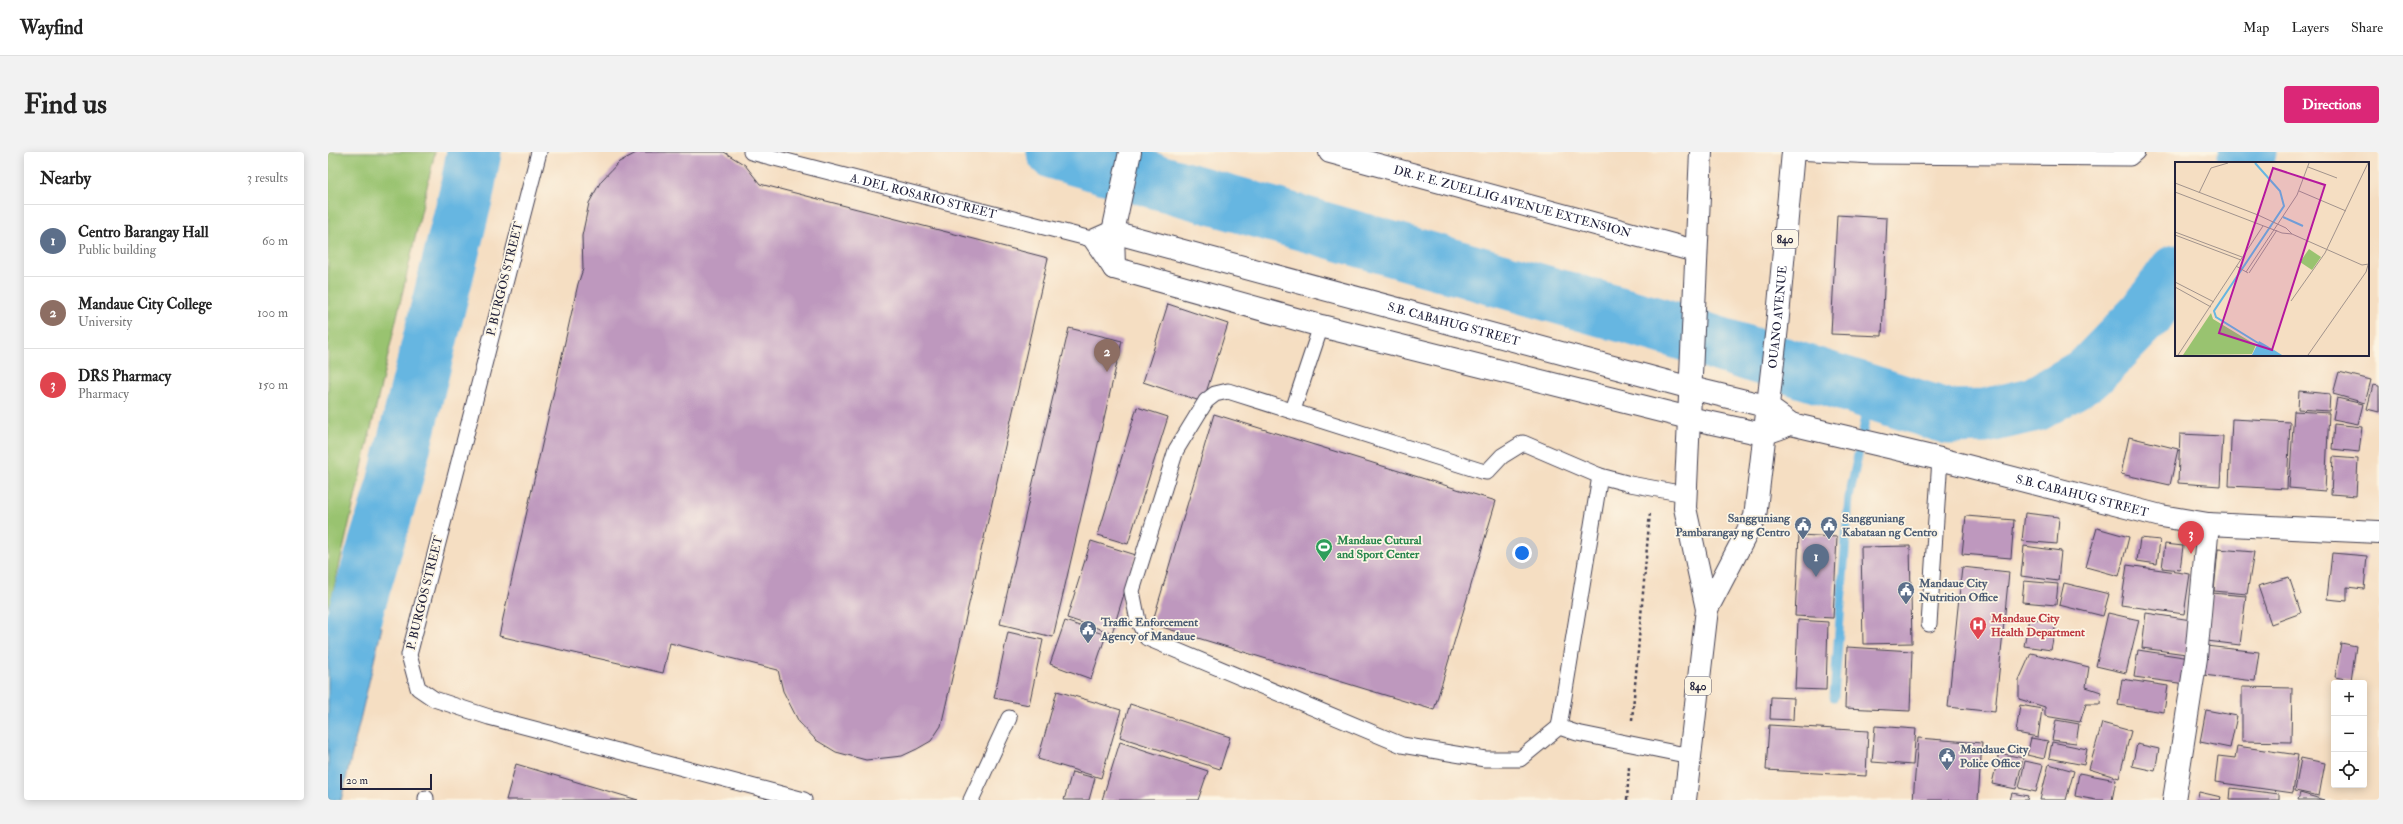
<!DOCTYPE html>
<html lang="en">
<head>
<meta charset="utf-8">
<style>
	body { margin:0; font-family:"IM FELL Double Pica",serif; background:#f2f2f2; color:#222 }
	.controls { position:absolute; right:12px; bottom:12px; display:grid; overflow:hidden; border-radius:4px; box-shadow:0 2px 10px #0003 }
	.controls button { width:36px; height:36px; display:grid; place-items:center; padding:0; border:0; border-bottom:1px solid #e0e0e0; background:#fff; color:#222; font:20px sans-serif }
	.scale { position:absolute; left:12px; bottom:10px; width:92px; box-sizing:border-box; padding-left:4px; border:2px solid #22223b; border-top:0; font-size:11px; line-height:14px; white-space:nowrap; color:#22223b; -webkit-text-stroke:3px #fcf5e5; paint-order:stroke }
	.you { position:absolute; left:1194px; top:401px; width:14px; height:14px; margin:-10px; border:3px solid #fff; border-radius:50%; background:#1a73e8; box-shadow:0 0 0 6px #1a73e833 }
	.badge { display:grid; place-items:center; width:26px; height:26px; border-radius:50%; background:#db2777; color:#fff; font-size:13px; font-weight:700 }
	.pin { position:absolute; translate:-50% -33px; filter:drop-shadow(0 1px 2px #0008) }
	.pin::after { content:''; position:absolute; top:21px; width:14px; height:12px; background:inherit; clip-path:polygon(0 0,100% 0,50% 100%) }
	.list { margin:0; padding:0; list-style:none }
	h2 { display:flex; justify-content:space-between; align-items:center; height:52px; margin:0; padding:0 16px; font-size:17px }
	h2 small { font-size:13px; font-weight:400; color:#767676 }
	.list li { display:grid; grid-template-columns:26px 1fr auto; gap:12px; align-items:center; box-sizing:border-box; height:72px; padding:0 16px; border-top:1px solid #e0e0e0 }
	.list b { display:block; font-size:15px; white-space:nowrap }
	.list p { margin:0; font-size:13px; white-space:nowrap; color:#767676 }
	.list em { font-size:13px; font-style:normal; color:#767676 }
	.icon { flex:none; width:22px; height:22px; fill:none; stroke:currentColor; stroke-width:2; stroke-linecap:round; stroke-linejoin:round }
	.map { position:relative; flex:none; width:2051px; height:648px; overflow:hidden; border-radius:4px }
	header { display:flex; align-items:center; gap:24px; box-sizing:border-box; height:56px; padding:0 20px; background:#fff; border-bottom:1px solid #e0e0e0 }
	header strong { font-size:19px }
	nav { display:flex; gap:22px; margin-inline-start:auto; font-size:14px }
	.intro { display:flex; align-items:center; justify-content:space-between; box-sizing:border-box; height:96px; padding:0 24px }
	h1 { margin:0; font-size:28px }
	.button { padding:10px 18px; border-radius:4px; background:#db2777; color:#fff; font-size:14px; font-weight:700 }
	main { display:flex; gap:24px; padding:0 24px }
	aside { flex:1; background:#fff; border-radius:4px; box-shadow:0 2px 10px #0003 }
	.map>svg:first-child { display:block }
	.green { fill:#99c370; stroke:#5e7256 }
	.water { fill:#66b6e1; stroke:#446c8e }
	.lines { fill:none; stroke-linecap:round; stroke-linejoin:round }
	.stream { stroke:#66b6e1; stroke-width:9 }
	.river { stroke:#66b6e1; stroke-width:55 }
	.building { fill:#be98be }
	.service-casing { stroke:#423e4f; stroke-width:17 }
	.minor-casing { stroke:#423e4f; stroke-width:24 }
	.tertiary-casing { stroke:#423e4f; stroke-width:24 }
	.trunk-casing { stroke:#423e4f; stroke-width:24 }
	.path { stroke:#423e4f; stroke-width:2.5; stroke-dasharray:3 3; stroke-linecap:butt }
	.service { stroke:#fff; stroke-width:15 }
	.minor { stroke:#fff; stroke-width:22 }
	.tertiary { stroke:#fff; stroke-width:22 }
	.trunk { stroke:#fff; stroke-width:22 }
	.labels { text-anchor:middle; dominant-baseline:central; stroke-width:3.5; stroke-linejoin:round; paint-order:stroke }
	.shield { fill:#fcf5e5; stroke:#63616e; stroke-width:1 }
	.shield-label { font-size:11px; font-weight:bold; fill:#22223b }
	.street-label { font-size:12px; fill:#22223b; stroke:#fcf5e5 }
	.service-label { font-size:12px; font-weight:bold; fill:#4e5e75; stroke:#fcf5e5; text-anchor:start }
	.leisure-label { font-size:12px; font-weight:bold; fill:#27864d; stroke:#fcf5e5; text-anchor:start }
	.health-label { font-size:12px; font-weight:bold; fill:#be3a42; stroke:#fcf5e5; text-anchor:start }
	.inset-river { fill:none; stroke:#66b6e1; stroke-width:2 }
	.inset-road { fill:none; stroke:#a1938c; stroke-width:1 }
	.view { fill:#b5179e; fill-opacity:0.15; stroke:#b5179e; stroke-width:2 }
	.inset-edge { fill:none; stroke:#22223b; stroke-width:2 }
</style>
</head>
<body>
<header>
<strong>Wayfind</strong>
<nav><a>Map</a><a>Layers</a><a>Share</a></nav>
</header>
<div class="intro"><h1>Find us</h1><a class="button">Directions</a></div>
<main>
<aside>
<h2>Nearby<small>3 results</small></h2>
<ul class="list">
<li><span class="badge" style="background:#5c6f8a">1</span><div><b>Centro Barangay Hall</b><p>Public building</p></div><em>60 m</em></li>
<li><span class="badge" style="background:#8d6e63">2</span><div><b>Mandaue City College</b><p>University</p></div><em>100 m</em></li>
<li><span class="badge" style="background:#e0444e">3</span><div><b>DRS Pharmacy</b><p>Pharmacy</p></div><em>150 m</em></li>
</ul>
</aside>
<div class="map">
<svg width="2051" height="648" viewBox="0 0 2051 648">
	<rect width="100%" height="100%" fill="#fcf5e5"/>
	<filter id="ink" filterUnits="userSpaceOnUse"><feTurbulence type="fractalNoise" baseFrequency=".025" numOctaves="2"/><feDisplacementMap in="SourceGraphic" scale="8" xChannelSelector="R" yChannelSelector="G"/><feConvolveMatrix kernelMatrix="1 2 1 2 8 2 1 2 1" color-interpolation-filters="sRGB"/></filter>
	<filter id="wash" filterUnits="userSpaceOnUse"><feTurbulence type="fractalNoise" baseFrequency=".012" numOctaves="4" result="noise"/><feDisplacementMap in="SourceGraphic" scale="16" xChannelSelector="R" yChannelSelector="G"/><feGaussianBlur stdDeviation="0.9" result="paint"/><feColorMatrix in="noise" values="0 0 0 0 0 0 0 0 0 0 0 0 0 0 0 0 0 1.4 0 .05"/><feComposite in="paint" operator="in"/></filter>
	<g filter="url(#wash)">
		<rect width="100%" height="100%" fill="#f5dec2"/>
		<path class="green" d="M0,0H107L2,454H0Z"/>
		<path class="water" d="M0,464L54,475L13,648H0Z"/>
		<g class="lines">
			<path class="stream" d="M1506,545L1521,346L1543,241"/>
			<g class="river">
				<path d="M726,0L1333,174L1621,265L1657,264L1708,252L1761,221L1819,161L1848,120"/>
				<path d="M1915,11L1921,0"/>
				<path d="M25,469L66,332L138,43L146,0"/>
			</g>
		</g>
		<g id="blocks">
			<g class="building">
				<path d="M310,0H396L417,13L432,32L720,106L613,574L603,589L589,597L574,604L538,608L508,600L488,588L471,570L455,539L450,518L342,491L335,521L171,484L250,132L255,117L254,84L261,51L273,29L291,10Z"/>
				<path d="M1509,63L1559,66L1554,184L1503,182Z"/>
				<path d="M840,152L900,172L875,250L815,230Z"/>
				<path d="M741,176L794,189L725,485L672,472Z"/>
				<path d="M2011,220L2043,228L2037,251L2005,242Z"/>
				<path d="M2045,233L2051,234V260L2039,257Z"/>
				<path d="M1971,239L2002,242L2001,259L1970,257Z"/>
				<path d="M2009,246L2035,252L2030,272L2005,267Z"/>
				<path d="M809,255L840,265L800,392L770,383Z"/>
				<path d="M1966,259L2001,261L1997,339L1961,336Z"/>
				<path d="M886,262L1168,349L1106,558L824,472Z"/>
				<path d="M1904,267L1962,270L1959,337L1901,334Z"/>
				<path d="M2006,272L2034,275L2031,300L2004,297Z"/>
				<path d="M1852,282L1895,284L1892,334L1850,331Z"/>
				<path d="M1801,285L1850,297L1842,333L1793,322Z"/>
				<path d="M2005,305L2030,307L2028,344L2003,342Z"/>
				<path d="M1697,361L1731,365L1729,392L1694,389Z"/>
				<path d="M1638,364L1686,368L1683,406L1634,402Z"/>
				<path d="M1769,376L1801,385L1791,424L1758,415Z"/>
				<path d="M1471,383L1509,385L1505,466L1467,464Z"/>
				<path d="M1812,386L1832,388L1829,412L1809,409Z"/>
				<path d="M763,389L808,403L784,481L739,466Z"/>
				<path d="M1837,392L1855,394L1852,418L1834,416Z"/>
				<path d="M1582,394L1584,491L1535,492L1533,395Z"/>
				<path d="M1696,394L1733,399L1730,429L1693,424Z"/>
				<path d="M1890,397L1926,400L1919,442L1886,439Z"/>
				<path d="M2004,401L2039,404L2036,437L2019,435V449L1999,447Z"/>
				<path d="M1799,413L1862,422L1856,462L1793,453Z"/>
				<path d="M1634,415L1681,420L1667,560L1620,555Z"/>
				<path d="M1961,425L1973,461L1943,472L1930,434Z"/>
				<path d="M1696,429L1730,432L1728,453L1694,450Z"/>
				<path d="M1736,431L1781,442L1775,464L1731,453Z"/>
				<path d="M1884,441L1918,444L1912,493L1879,489Z"/>
				<path d="M1780,461L1811,468L1798,521L1768,514Z"/>
				<path d="M1818,461L1863,468L1858,502L1814,496Z"/>
				<path d="M1701,466L1728,471L1723,498L1696,494Z"/>
				<path d="M1470,468L1500,470L1498,538L1467,537Z"/>
				<path d="M737,469L778,483L763,527L722,512Z"/>
				<path d="M680,480L715,488L701,553L666,546Z"/>
				<path d="M2013,491L2028,494L2023,528L2007,525Z"/>
				<path d="M1878,494L1931,500L1927,529L1875,523Z"/>
				<path d="M1519,495L1584,499L1582,559L1517,556Z"/>
				<path d="M1810,498L1862,506L1858,532L1806,525Z"/>
				<path d="M1703,501L1761,515L1758,535L1773,540L1772,552H1758L1752,570L1717,564V555L1691,547V528Z"/>
				<path d="M1794,527L1840,534L1836,560L1790,553Z"/>
				<path d="M1914,535L1964,536L1963,590L1914,589Z"/>
				<path d="M729,539L793,558L773,626L710,607Z"/>
				<path d="M1443,545L1466,546L1465,568L1442,567Z"/>
				<path d="M802,552L902,585L892,617L792,585Z"/>
				<path d="M1692,553L1714,557L1710,585L1688,581Z"/>
				<path d="M1878,558L1909,564L1902,596L1872,590Z"/>
				<path d="M1728,568L1751,572L1748,591L1724,588Z"/>
				<path d="M1774,571L1803,579L1791,626L1761,617Z"/>
				<path d="M1441,573L1540,579L1538,624L1438,618Z"/>
				<path d="M1547,574L1588,577L1585,613L1544,610Z"/>
				<path d="M1590,586L1654,591L1650,648H1585Z"/>
				<path d="M1703,586L1720,589L1716,607L1699,603Z"/>
				<path d="M792,590L880,619L870,648H774Z"/>
				<path d="M1724,590L1759,597L1756,613L1721,606Z"/>
				<path d="M1809,592L1831,597L1827,619L1804,614Z"/>
				<path d="M1909,594L1970,603L1965,641L1887,630L1890,604L1907,606Z"/>
				<path d="M1671,601L1695,606L1688,637L1664,632Z"/>
				<path d="M1973,606L1997,611L1991,644L1967,639Z"/>
				<path d="M1697,609L1715,613L1708,640L1691,636Z"/>
				<path d="M188,612L310,648H178Z"/>
				<path d="M1721,612L1746,619L1738,648H1712Z"/>
				<path d="M744,620L767,626L761,648H736Z"/>
				<path d="M1751,621L1788,628L1784,648H1768L1747,644Z"/>
				<path d="M1903,636L1951,642V648H1902Z"/>
				<path d="M1871,640L1893,645L1892,648H1869Z"/>
				<path d="M1684,641L1700,644L1699,648H1682Z"/>
				<path d="M1972,641L1996,648H1970Z"/>
			</g>
		</g>
	</g>
	<g filter="url(#ink)">
		<use href="#blocks" fill-opacity="0" stroke="#423e4f" stroke-width="1"/>
		<g class="lines">
			<g class="service-casing">
				<g id="service">
					<path d="M211,0L81,503L90,536L106,547L161,565L476,648"/>
					<path id="s1" d="M423,0L767,88"/>
					<path d="M1466,0L1546,4L1802,6L1809,0"/>
					<path d="M965,258L993,174"/>
					<path d="M1357,342L1302,332L1272,324L1195,291L1174,304L1159,320L1153,319L900,239L887,242L878,249L848,298L804,439L810,469L819,486L1074,593L1157,607H1192L1231,575L1249,581L1362,604"/>
					<path d="M1601,472L1612,307"/>
					<path d="M1231,575L1272,324"/>
					<path d="M98,648V646"/>
					<path d="M643,648L681,566"/>
				</g>
			</g>
			<g class="minor-casing">
				<g id="minor">
					<path id="s2" d="M785,80L1363,236"/>
					<path d="M785,80L767,88L786,116"/>
					<path d="M786,116L993,174L1361,266"/>
					<path d="M786,116L785,80L802,0"/>
					<path d="M1846,648L1868,506L1880,372"/>
				</g>
			</g>
			<g class="tertiary-casing">
				<g id="tertiary">
					<path id="s3" d="M1002,0L1367,99"/>
					<path id="s4" d="M1363,236L1438,254L1463,272L1612,307L1833,364L1880,372L2051,380"/>
					<path d="M1361,266L1435,282L1455,275"/>
				</g>
			</g>
			<g class="trunk-casing">
				<g id="trunk">
					<path id="s5" d="M1379,457L1427,365L1449,175L1465,0"/>
					<path d="M1357,648L1379,457L1357,356L1373,0"/>
				</g>
			</g>
			<g class="path">
				<path d="M1304,568L1322,360"/>
				<path d="M1299,648L1301,615"/>
			</g>
			<use href="#service" class="service"/>
			<use href="#minor" class="minor"/>
			<use href="#tertiary" class="tertiary"/>
			<use href="#trunk" class="trunk"/>
		</g>
	</g>
	<defs>
		<g id="civic-pin" transform="scale(0.9)"><path d="M0 17L-7.5 6A9.5 9.5 0 1 1 7.5 6Z" fill="#5c6f8a" stroke="#fcf5e5"/><path d="M-.6-6.5H3V-4.5H.6V-3L4-1V1h2V6H-6V1h2V-1L-.6-3ZM-1.2 2.5V6h2.4V2.5Z" fill="#fff"/></g>
		<g id="stadium-pin" transform="scale(0.9)"><path d="M0 17L-7.5 6A9.5 9.5 0 1 1 7.5 6Z" fill="#2e9e5b" stroke="#fcf5e5"/><path d="M0-5a6.5 5 0 1 0 0 10a6.5 5 0 1 0 0-10ZM-3.5-1.8h7v3.6h-7Z" fill="#fff"/></g>
		<g id="hospital-pin" transform="scale(0.9)"><path d="M0 17L-7.5 6A9.5 9.5 0 1 1 7.5 6Z" fill="#e0444e" stroke="#fcf5e5"/><path d="M-5-5h3v3.5h4V-5h3V5h-3V1.5h-4V5h-3Z" fill="#fff"/></g>
	</defs>
	<g fill-rule="evenodd">
		<use href="#civic-pin" x="1475" y="373"/>
		<use href="#civic-pin" x="1501" y="373"/>
		<use href="#stadium-pin" x="996" y="395"/>
		<use href="#civic-pin" x="1578" y="438"/>
		<use href="#hospital-pin" x="1650" y="473"/>
		<use href="#civic-pin" x="760" y="477"/>
		<use href="#civic-pin" x="1619" y="604"/>
	</g>
	<g class="labels">
		<g class="shield">
			<rect x="1444" y="78" width="26" height="18" rx="3"/>
			<rect x="1357" y="525" width="26" height="18" rx="3"/>
		</g>
		<g class="shield-label">
			<text x="1457" y="87">840</text>
			<text x="1370" y="534">840</text>
		</g>
		<g class="street-label">
			<text stroke="none"><textPath href="#s1" startOffset="178">A. DEL ROSARIO STREET</textPath></text>
			<text stroke="none"><textPath href="#s3" startOffset="189">DR. F. E. ZUELLIG AVENUE EXTENSION</textPath></text>
			<text transform="translate(177 127) rotate(-76)">P. BURGOS STREET</text>
			<text stroke="none"><textPath href="#s5" startOffset="305">OUANO AVENUE</textPath></text>
			<text stroke="none"><textPath href="#s2" startOffset="353">S.B. CABAHUG STREET</textPath></text>
			<text stroke="none"><textPath href="#s4" startOffset="408">S.B. CABAHUG STREET</textPath></text>
			<text transform="translate(97 441) rotate(-76)">P. BURGOS STREET</text>
		</g>
		<g class="service-label">
			<text x="1462" y="366" text-anchor="end">Sangguniang<tspan x="1462" dy="14">Pambarangay ng Centro</tspan></text>
			<text x="1514" y="366">Sangguniang<tspan x="1514" dy="14">Kabataan ng Centro</tspan></text>
			<text x="1591" y="431">Mandaue City<tspan x="1591" dy="14">Nutrition Office</tspan></text>
			<text x="773" y="470">Traffic Enforcement<tspan x="773" dy="14">Agency of Mandaue</tspan></text>
			<text x="1632" y="597">Mandaue City<tspan x="1632" dy="14">Police Office</tspan></text>
		</g>
		<g class="leisure-label">
			<text x="1009" y="388">Mandaue Cutural<tspan x="1009" dy="14">and Sport Center</tspan></text>
		</g>
		<g class="health-label">
			<text x="1663" y="466">Mandaue City<tspan x="1663" dy="14">Health Department</tspan></text>
		</g>
	</g>
	<g transform="translate(1847 10)">
		<rect width="194" height="194" fill="#f5dec2"/>
		<path d="M134,87L146,95L137,108L125,100ZM36,151L38,157L81,183L77,192L8,193Z" fill="#99c370"/>
		<path d="M84,179L91,183L107,193H77Z" fill="#66b6e1"/>
		<path class="inset-river" d="M80,1L105,29L109,44L39,149L41,155L83,181M108,55L128,64"/>
		<path class="inset-road" d="M133,5L162,16M0,21L83,53L111,66L117,72M124,29L171,49M0,30L107,71L117,72L187,103L194,102M24,31L36,6L53,1M0,70L67,95M0,73L66,98M61,104L73,111M71,110L122,33L134,1M74,111L102,68M0,120L39,140M0,125L36,145M116,139L150,91L193,1M3,193L88,64M133,193L191,110L193,103"/>
		<path class="view" d="M98,6L150,23L97,188L44,171Z"/>
		<rect width="194" height="194" class="inset-edge"/>
	</g>
</svg>
<div class="controls">
<button>+</button>
<button>−</button>
<button><svg class="icon" aria-label="locate" viewBox="0 0 24 24"><circle cx="12" cy="12" r="6"/><path d="M12 2v4M12 18v4M2 12h4M18 12h4"/></svg></button>
</div>
<div class="scale">20 m</div>
<div class="you"></div>
<div class="pin badge" style="left:1488px;top:425px;background:#5c6f8a">1</div>
<div class="pin badge" style="left:779px;top:220px;background:#8d6e63">2</div>
<div class="pin badge" style="left:1863px;top:402px;background:#e0444e">3</div>
</div>
</main>
</body>
</html>
